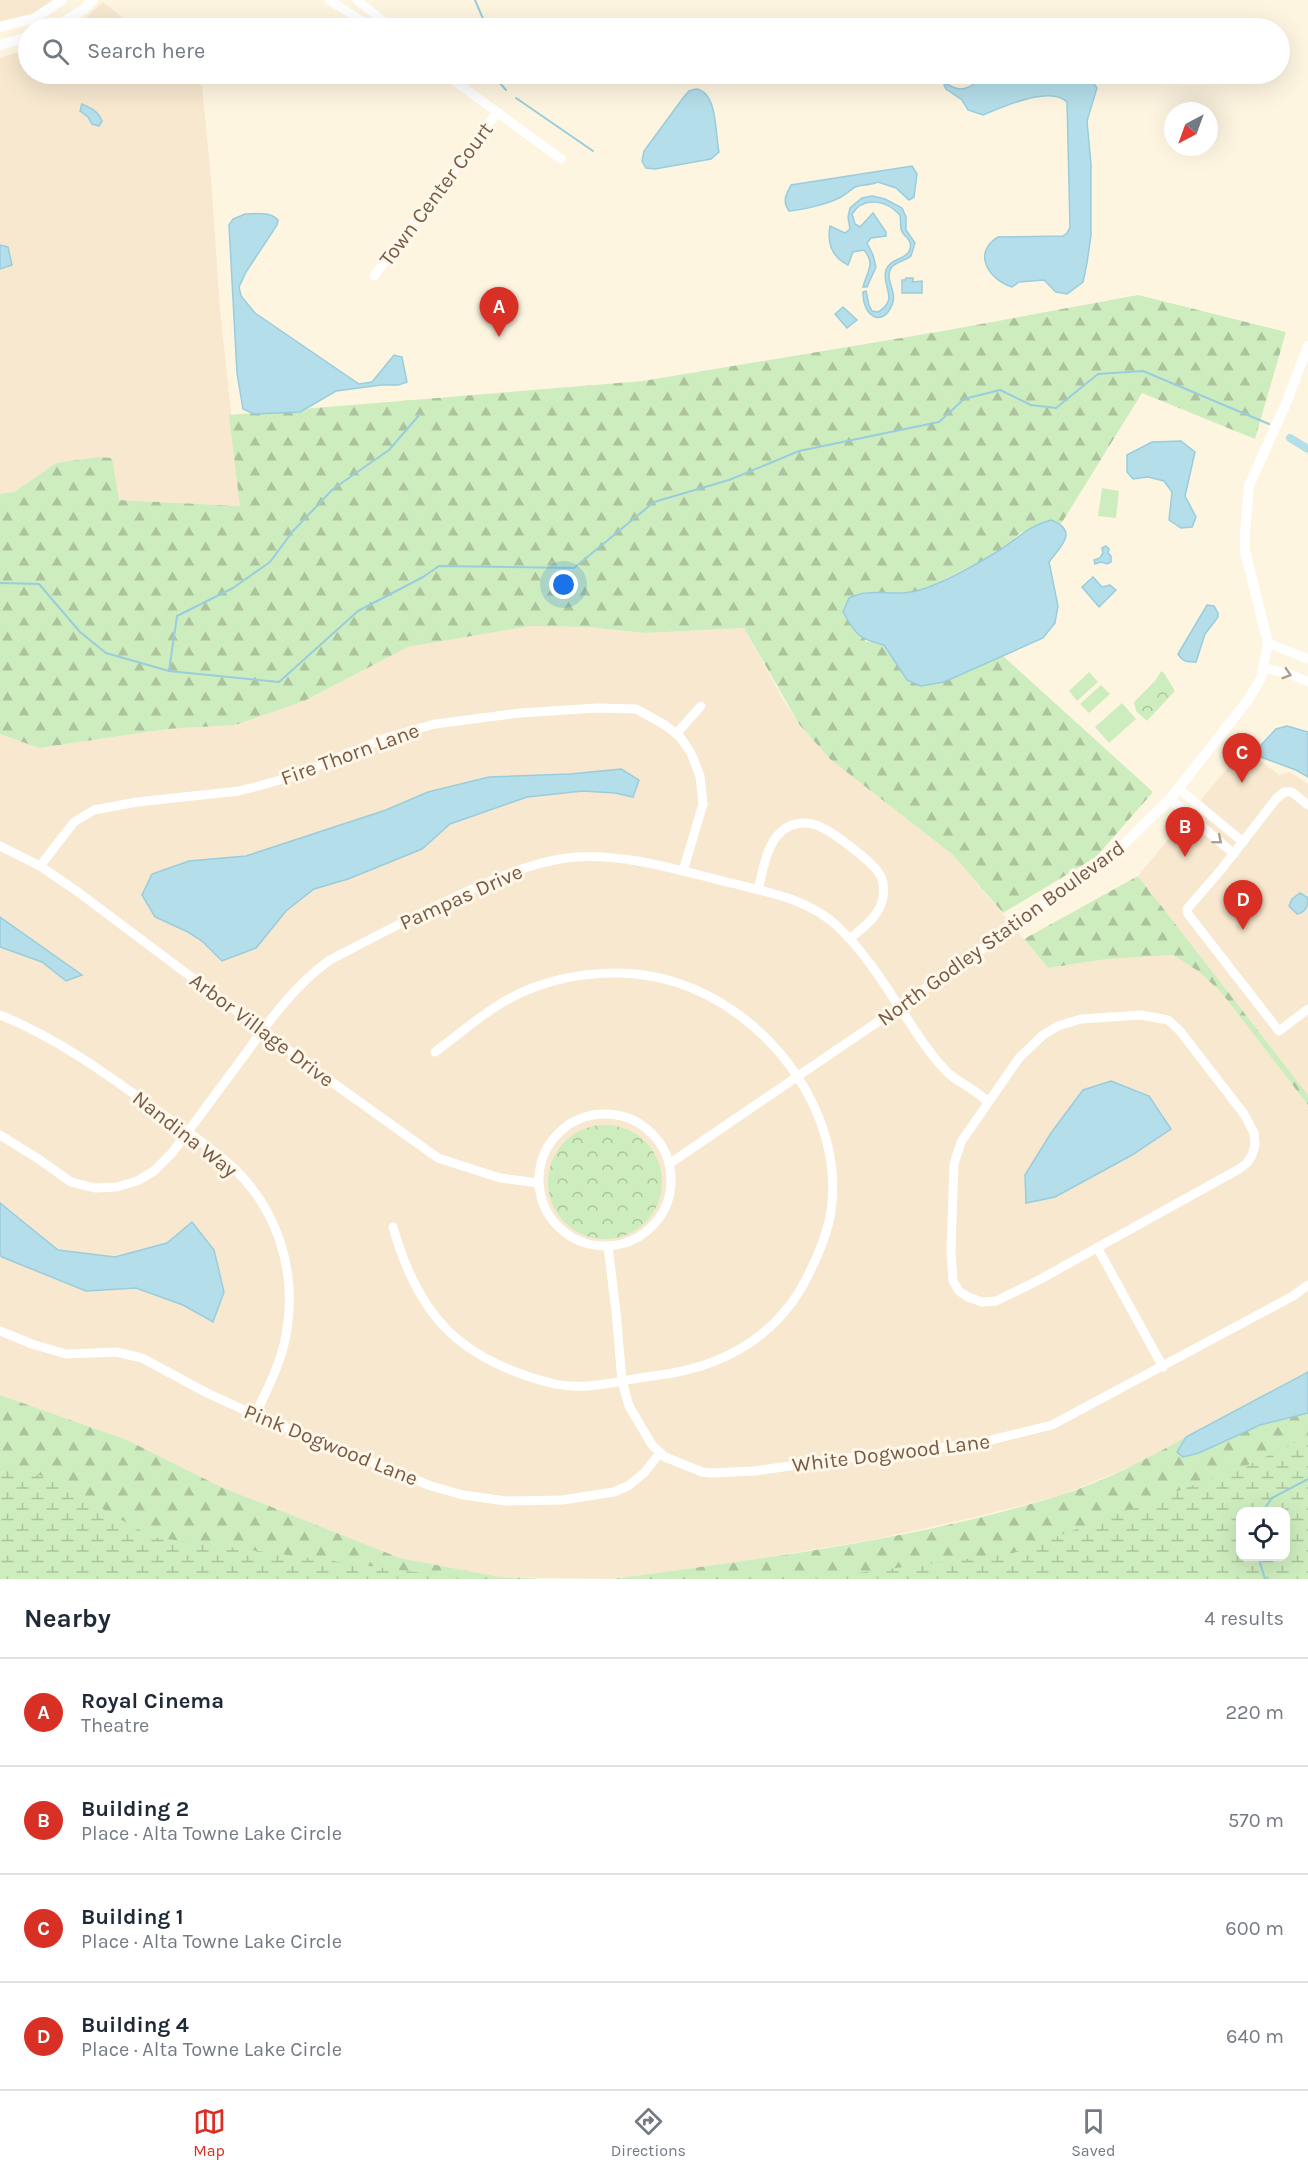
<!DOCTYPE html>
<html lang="en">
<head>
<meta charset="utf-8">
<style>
	body { margin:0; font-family:Karla,sans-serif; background:#f6f6f7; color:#1f2937 }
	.controls { position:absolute; right:18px; bottom:18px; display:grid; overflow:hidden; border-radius:12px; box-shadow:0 6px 24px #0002 }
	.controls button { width:54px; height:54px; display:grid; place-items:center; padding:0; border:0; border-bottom:2px solid #e0e1e3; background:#fff; color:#1f2937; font:30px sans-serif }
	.compass { position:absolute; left:1164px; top:102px; width:54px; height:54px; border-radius:50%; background:#fff; box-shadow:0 6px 24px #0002; rotate:221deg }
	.you { position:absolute; left:564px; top:585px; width:21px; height:21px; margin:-15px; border:4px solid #fff; border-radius:50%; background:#1a73e8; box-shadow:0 0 0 9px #1a73e833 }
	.badge { display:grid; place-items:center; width:39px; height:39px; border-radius:50%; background:#d93025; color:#fff; font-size:20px; font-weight:700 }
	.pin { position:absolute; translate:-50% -50px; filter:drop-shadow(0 2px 3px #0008) }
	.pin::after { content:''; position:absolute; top:32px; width:21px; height:18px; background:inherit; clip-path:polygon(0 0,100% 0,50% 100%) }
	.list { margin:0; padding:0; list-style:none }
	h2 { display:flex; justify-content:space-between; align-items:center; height:78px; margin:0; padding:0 24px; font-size:26px }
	h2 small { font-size:20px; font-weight:400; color:#747a83 }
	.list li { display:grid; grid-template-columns:39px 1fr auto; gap:18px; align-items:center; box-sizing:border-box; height:108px; padding:0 24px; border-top:2px solid #e0e1e3 }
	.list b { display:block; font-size:22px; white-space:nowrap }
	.list p { margin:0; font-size:20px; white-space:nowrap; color:#747a83 }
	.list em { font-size:20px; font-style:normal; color:#747a83 }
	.icon { flex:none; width:33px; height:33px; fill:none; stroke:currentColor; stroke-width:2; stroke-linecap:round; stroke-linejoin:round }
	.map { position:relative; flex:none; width:1308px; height:1579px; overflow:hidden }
	.search { position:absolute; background:#fff; box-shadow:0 6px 24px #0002; left:18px; right:18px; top:18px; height:66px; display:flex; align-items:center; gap:15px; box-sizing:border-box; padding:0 21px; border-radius:33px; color:#747a83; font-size:22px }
	.sheet { height:510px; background:#fff }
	nav { display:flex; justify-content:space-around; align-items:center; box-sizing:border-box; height:84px; border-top:2px solid #e0e1e3; background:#fff; font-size:16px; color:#747a83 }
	nav a { display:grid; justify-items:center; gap:3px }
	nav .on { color:#d93025 }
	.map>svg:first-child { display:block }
	.residential { fill:#f7e8cf }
	.forest { fill:url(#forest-firs); fill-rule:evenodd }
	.wetland { fill:url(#wetland-marsh); fill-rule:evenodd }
	.park { fill:url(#park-crowns) }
	.pitch { fill:#ceedbf }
	.water { fill:#b4deea; stroke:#99cddd; stroke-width:1.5 }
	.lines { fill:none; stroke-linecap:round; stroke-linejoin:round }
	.stream { stroke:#99cddd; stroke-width:2 }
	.canal { stroke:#b4deea; stroke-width:8 }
	.minor { stroke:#fff; stroke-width:9 }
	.tertiary { stroke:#fff; stroke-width:10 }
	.oneway { stroke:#ae9d8f }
	.labels { text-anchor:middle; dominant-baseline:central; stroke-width:6; stroke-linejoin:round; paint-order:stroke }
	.street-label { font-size:21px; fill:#785b45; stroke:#fff8ea }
</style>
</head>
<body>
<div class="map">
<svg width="1308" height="1579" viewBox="0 0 1308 1579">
	<defs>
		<pattern id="forest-firs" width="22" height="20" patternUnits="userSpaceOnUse" patternTransform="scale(1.5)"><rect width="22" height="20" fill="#ceedbf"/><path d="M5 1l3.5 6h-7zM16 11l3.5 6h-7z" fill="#acc39d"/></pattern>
		<pattern id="wetland-marsh" width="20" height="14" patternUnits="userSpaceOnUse" patternTransform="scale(1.5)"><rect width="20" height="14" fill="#ceedbf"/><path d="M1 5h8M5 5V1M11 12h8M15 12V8" fill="none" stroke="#acc39d"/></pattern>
		<pattern id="park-crowns" width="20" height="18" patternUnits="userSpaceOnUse" patternTransform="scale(1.5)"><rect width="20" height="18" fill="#ceedbf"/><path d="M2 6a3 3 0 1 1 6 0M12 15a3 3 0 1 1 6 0" fill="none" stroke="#acc39d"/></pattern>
	</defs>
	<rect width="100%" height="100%" fill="#fef5e1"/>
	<g class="residential">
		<path d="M0,0H56L34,15L0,25Z"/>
		<path d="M103,2L135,28H75Z"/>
		<path d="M28,49V74H187L202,86L211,178L220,308L241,506L118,500L112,458L97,457L56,463L14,492L0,494V58Z"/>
		<path d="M530,626L588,627L645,633L744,628L782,698L799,724L830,759L953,855L1048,968L1107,959L1173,955L1198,971L1221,992L1308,1105V1372L1137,1464L1059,1496L967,1519L871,1540L740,1562L612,1579L500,1577L400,1558L221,1487L127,1440L0,1395V734L39,748L167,729L235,725L304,701L408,647Z"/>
		<path d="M1244,748L1279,775L1290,772L1308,784V1095L1138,876Z"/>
	</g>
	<g class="forest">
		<path d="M1138,295L1286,332L1255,439L1142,393L1061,524L1051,520L1020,533L1007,545L987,558L924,589L900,594L865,592V641L884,645L893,658L944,682L1003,656L1153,792L1096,857L1003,913L953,855L830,759L799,724L744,628L645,633L588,627L530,626L408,647L304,701L235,725L167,729L39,748L0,734V494L14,492L56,463L97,457L112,458L119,500L240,506L229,415L643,381L943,331Z"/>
		<path d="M1138,876L1308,1095V1105L1221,992L1198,971L1173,955L1107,959L1048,968L1024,939Z"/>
		<path d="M0,1395L127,1440L221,1487L400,1558L500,1577L545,1579H0Z"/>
		<path d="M1308,1413V1579H612C761,1559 914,1540 1058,1496C1103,1482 1145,1460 1186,1437L1177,1452L1183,1457L1200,1453L1260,1425ZM1240,1512H1286V1556H1240Z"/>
	</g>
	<g class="wetland">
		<path d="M1308,1436V1579H810L1013,1553L1255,1462ZM1240,1512H1286V1556H1240Z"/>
		<path d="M0,1462L48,1478L152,1537L467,1579H0Z"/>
	</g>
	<g class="park">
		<path d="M1161,671L1164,673L1175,691L1147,721L1136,711L1134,702L1155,681Z"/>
		<circle cx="605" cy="1182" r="57"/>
	</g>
	<g class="pitch">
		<path d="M1102,488L1119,491L1116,518L1098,516Z"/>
		<path d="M1089,672L1098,682L1077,701L1069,691Z"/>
		<path d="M1101,685L1110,694L1089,713L1080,704Z"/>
		<path d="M1122,703L1136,719L1109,743L1095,727Z"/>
	</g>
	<g class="water">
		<path d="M1004,75L1079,78L1091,80L1097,88L1087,121L1091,164V235L1087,263L1083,282L1067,294L1056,292L1044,280L1019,282L1012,287C988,279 972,253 998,237L1063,236L1067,233L1070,227L1067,102C1051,85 1002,107 983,115L968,110L962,100L946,89L944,85L947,84C967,97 972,81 989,76C993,75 1000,75 1004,75Z"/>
		<path d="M696,89C718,92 715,134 719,152L711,159L655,169L646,168L642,161L644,151L683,98L689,91Z"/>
		<path d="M82,104C91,108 98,111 102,121L99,126L92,124L88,117L80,111Z"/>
		<path d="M912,166L917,174L914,197L909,200L896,188L878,182C869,186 863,184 855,187C850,190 845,195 839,198C827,204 803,210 789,211C782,201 786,195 791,185Z"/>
		<path d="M872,196L885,199L902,208L906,217V230L915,243L911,256C906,261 895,262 891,268C884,279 898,293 892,305C882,329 862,315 863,292L866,291L869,305L872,311L878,312C900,299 881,287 886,270C890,258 907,260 910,249C913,239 903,237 901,229C900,224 901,219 900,215C887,201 864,195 852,214L855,224L860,227L873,213L886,232V236L871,238L867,243L873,255L876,267L867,287H863C867,271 876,264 864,250L853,252L848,265C832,257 827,243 830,226L845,233L850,229L848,217L850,208L862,198Z"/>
		<path d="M245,214C256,214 270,211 278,220L277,225L246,272L239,287L241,296L255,313L359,384L372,382L394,355L402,357L407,382L398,385H381L336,391L300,412L254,414L243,409L237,373L229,225L233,219Z"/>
		<path d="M0,245L8,247L12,265L0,269Z"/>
		<path d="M906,278H913V282L922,281V293H902V280H905Z"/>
		<path d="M843,307L857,320L847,328L835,314Z"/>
		<path d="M1181,441L1195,452L1185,496L1196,517L1192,527L1181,528L1169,520L1172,492L1164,481L1148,477L1133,479L1127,472V455L1152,442Z"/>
		<path d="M1051,520C1080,531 1060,547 1049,562L1058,606L1055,623L1043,638L944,682L921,686L907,680L884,645C859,639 856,635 843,612L849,598C854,596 861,593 866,593C888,591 903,597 926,588C951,579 977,564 1000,550C1020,537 1026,527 1051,520Z"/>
		<path d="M1106,546L1109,549L1108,553L1111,556V562L1107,564L1101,562L1095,564L1094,560L1100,558L1103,553L1102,548Z"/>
		<path d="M1093,577L1102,587L1110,585L1116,590L1099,607L1082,587Z"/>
		<path d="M1207,605L1214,606L1218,613V617L1205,634L1196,662C1187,662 1183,662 1178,654Z"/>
		<path d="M1287,726L1308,732V777L1296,770L1261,757L1260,746L1276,729Z"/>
		<path d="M621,769L639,780L633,797L615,793L583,791L527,797L450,824L422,849L348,879L314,889L286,911L256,948L222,961L202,941L188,932L155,917L142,895L152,874L189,861L246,856L386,810L428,792L489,777L570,774Z"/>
		<path d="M1300,893L1308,898C1308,906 1305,913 1297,914L1289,906L1292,899Z"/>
		<path d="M0,917L82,975L66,981L42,962L0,947Z"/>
		<path d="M1111,1081L1149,1096L1171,1129L1132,1155L1055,1197L1026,1203L1025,1175L1051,1133L1083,1090Z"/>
		<path d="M0,1203L58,1250L115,1257L167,1243L192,1222L214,1250L224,1292L213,1322L183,1305L136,1288L86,1291L2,1257L0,1255Z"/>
		<path d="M1308,1372V1413L1260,1425L1199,1453L1183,1457L1177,1452L1186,1437Z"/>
	</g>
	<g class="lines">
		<g class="stream">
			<path d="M475,0L487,28"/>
			<path d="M492,74L506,90"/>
			<path d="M516,98L593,151"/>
			<path d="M420,414L389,450L333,489L293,531L270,562L233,588L177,616L169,671L279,682L358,611L423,577L439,566L574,568L654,502L729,480L799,451L939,422L964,399L1000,390L1031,405L1056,408L1098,374L1143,371L1269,424"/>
			<path d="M0,583L39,584L80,632L106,653L169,671"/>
			<path d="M1262,1512L1272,1498L1308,1479"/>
			<path d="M1258,1556L1265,1579"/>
		</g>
		<path class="canal" d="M1290,438L1308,449"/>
		<g class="minor">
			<path d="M329,0L373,28"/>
			<path d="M357,0L392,28"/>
			<path d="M445,74L561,159"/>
			<path d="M374,276L497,113"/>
			<path d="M1268,643L1308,659"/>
			<path d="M1264,668L1290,674L1308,682"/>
			<path d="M676,734L701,706"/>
			<path d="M1178,788L1243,842"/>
			<path d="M1170,799L1234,854"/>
			<path d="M1308,805L1292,792H1284L1276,799L1220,871L1187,909L1188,914L1279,1031L1308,1009"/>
			<path d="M0,846L40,866L78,892L315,1070L438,1158L500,1178L539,1183"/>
			<path d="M40,866L74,822L94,810L137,802L239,791L262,785L287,778L389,737L435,724L520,713L598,708L636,709L665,725L680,737L691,753L700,776L703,804L683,871"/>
			<path d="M758,890C763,871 766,844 782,831C791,823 805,821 816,825C831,830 873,862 880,875C884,882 884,889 883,897C881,915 862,928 850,939"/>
			<path d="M0,1015C57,1038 105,1073 155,1109C179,1126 205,1143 228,1163C277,1206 298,1271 286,1335C281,1363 267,1390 255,1415"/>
			<path d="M1141,1015L1168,1020L1180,1031L1244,1114L1254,1133L1255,1145L1252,1155L1247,1163L1239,1169L1037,1281L996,1301L982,1302L968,1297L959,1291L953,1281L951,1250L954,1164L961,1142L1019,1058L1043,1035L1058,1026L1081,1019Z"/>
			<circle cx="605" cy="1180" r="66"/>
			<path d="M0,1135L37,1158L71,1182L95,1188L117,1187L137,1181L154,1171L172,1153C195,1122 218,1091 241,1060C267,1024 294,985 330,960C376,936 421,912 468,891C502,876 538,860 576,857C627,854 674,869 723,881C762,891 805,897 836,925C876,962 900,1013 933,1056C937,1061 943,1068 948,1073C961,1084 975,1089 988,1102"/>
			<path d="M669,1164L901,1006"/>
			<path d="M393,1227C419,1319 462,1361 555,1384C586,1391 621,1380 653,1376C715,1369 769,1343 802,1287C815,1263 827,1237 831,1211C845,1112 768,1011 675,982C630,968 576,971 532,988C495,1002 466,1029 435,1052"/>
			<path d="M608,1246L616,1312L622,1381L629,1406L652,1445L665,1457L702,1472L712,1473L754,1471L892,1452L975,1444L1052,1425L1293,1296L1308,1285"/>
			<path d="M1097,1247L1163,1367"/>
			<path d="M0,1331L32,1344L66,1354L116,1352L142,1358L207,1393L255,1415L431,1486L463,1495L506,1501L562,1500L614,1492L628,1486L644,1473L660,1453"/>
		</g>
		<g class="tertiary">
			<path d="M0,27L35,18L62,0"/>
			<path d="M53,28L84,9L93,0"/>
			<path d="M0,45L28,37"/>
			<path d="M901,1006L1083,877L1123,845L1170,799L1248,700L1261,678L1268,643L1245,551V532L1249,486L1287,401L1308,346"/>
		</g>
	</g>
	<defs><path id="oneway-chevron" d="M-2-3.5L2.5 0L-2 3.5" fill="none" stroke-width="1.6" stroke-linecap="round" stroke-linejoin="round" transform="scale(1.5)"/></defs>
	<g class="oneway">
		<use href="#oneway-chevron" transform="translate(1287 674) rotate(18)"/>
		<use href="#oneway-chevron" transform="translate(1218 840) rotate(40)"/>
	</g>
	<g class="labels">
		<g class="street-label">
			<text transform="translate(436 194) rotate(-53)">Town Center Court</text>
			<text transform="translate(350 754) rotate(-20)">Fire Thorn Lane</text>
			<text transform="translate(461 897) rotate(-24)">Pampas Drive</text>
			<text transform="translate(1001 933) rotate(-36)">North Godley Station Boulevard</text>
			<text transform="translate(262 1030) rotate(37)">Arbor Village Drive</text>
			<text transform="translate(185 1134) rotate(38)">Nandina Way</text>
			<text transform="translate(331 1445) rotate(22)">Pink Dogwood Lane</text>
			<text transform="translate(891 1453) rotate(-7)">White Dogwood Lane</text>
		</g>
	</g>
</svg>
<div class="controls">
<button><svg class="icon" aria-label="locate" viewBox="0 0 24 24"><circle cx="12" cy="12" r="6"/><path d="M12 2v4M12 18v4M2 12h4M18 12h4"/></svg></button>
</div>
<svg class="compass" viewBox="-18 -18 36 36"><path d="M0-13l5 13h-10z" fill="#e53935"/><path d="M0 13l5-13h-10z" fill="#747a83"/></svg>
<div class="you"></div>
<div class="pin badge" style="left:499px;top:337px">A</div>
<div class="pin badge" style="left:1185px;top:857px">B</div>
<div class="pin badge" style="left:1242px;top:783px">C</div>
<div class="pin badge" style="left:1243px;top:930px">D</div>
<div class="search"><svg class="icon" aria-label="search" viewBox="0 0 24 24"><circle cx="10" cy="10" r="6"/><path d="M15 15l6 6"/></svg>Search here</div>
</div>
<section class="sheet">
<h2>Nearby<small>4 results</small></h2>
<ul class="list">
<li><span class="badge">A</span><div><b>Royal Cinema</b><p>Theatre</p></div><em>220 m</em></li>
<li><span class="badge">B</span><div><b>Building 2</b><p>Place · Alta Towne Lake Circle</p></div><em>570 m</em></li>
<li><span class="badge">C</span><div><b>Building 1</b><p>Place · Alta Towne Lake Circle</p></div><em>600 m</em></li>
<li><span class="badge">D</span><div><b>Building 4</b><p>Place · Alta Towne Lake Circle</p></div><em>640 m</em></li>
</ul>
</section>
<nav>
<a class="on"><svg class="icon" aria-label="map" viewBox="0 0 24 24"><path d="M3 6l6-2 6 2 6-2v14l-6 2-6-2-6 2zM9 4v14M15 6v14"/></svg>Map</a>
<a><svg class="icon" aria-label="directions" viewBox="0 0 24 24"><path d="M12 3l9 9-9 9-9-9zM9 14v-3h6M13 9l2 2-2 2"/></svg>Directions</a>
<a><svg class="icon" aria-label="saved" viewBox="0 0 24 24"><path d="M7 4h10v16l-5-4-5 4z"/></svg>Saved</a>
</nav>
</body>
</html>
